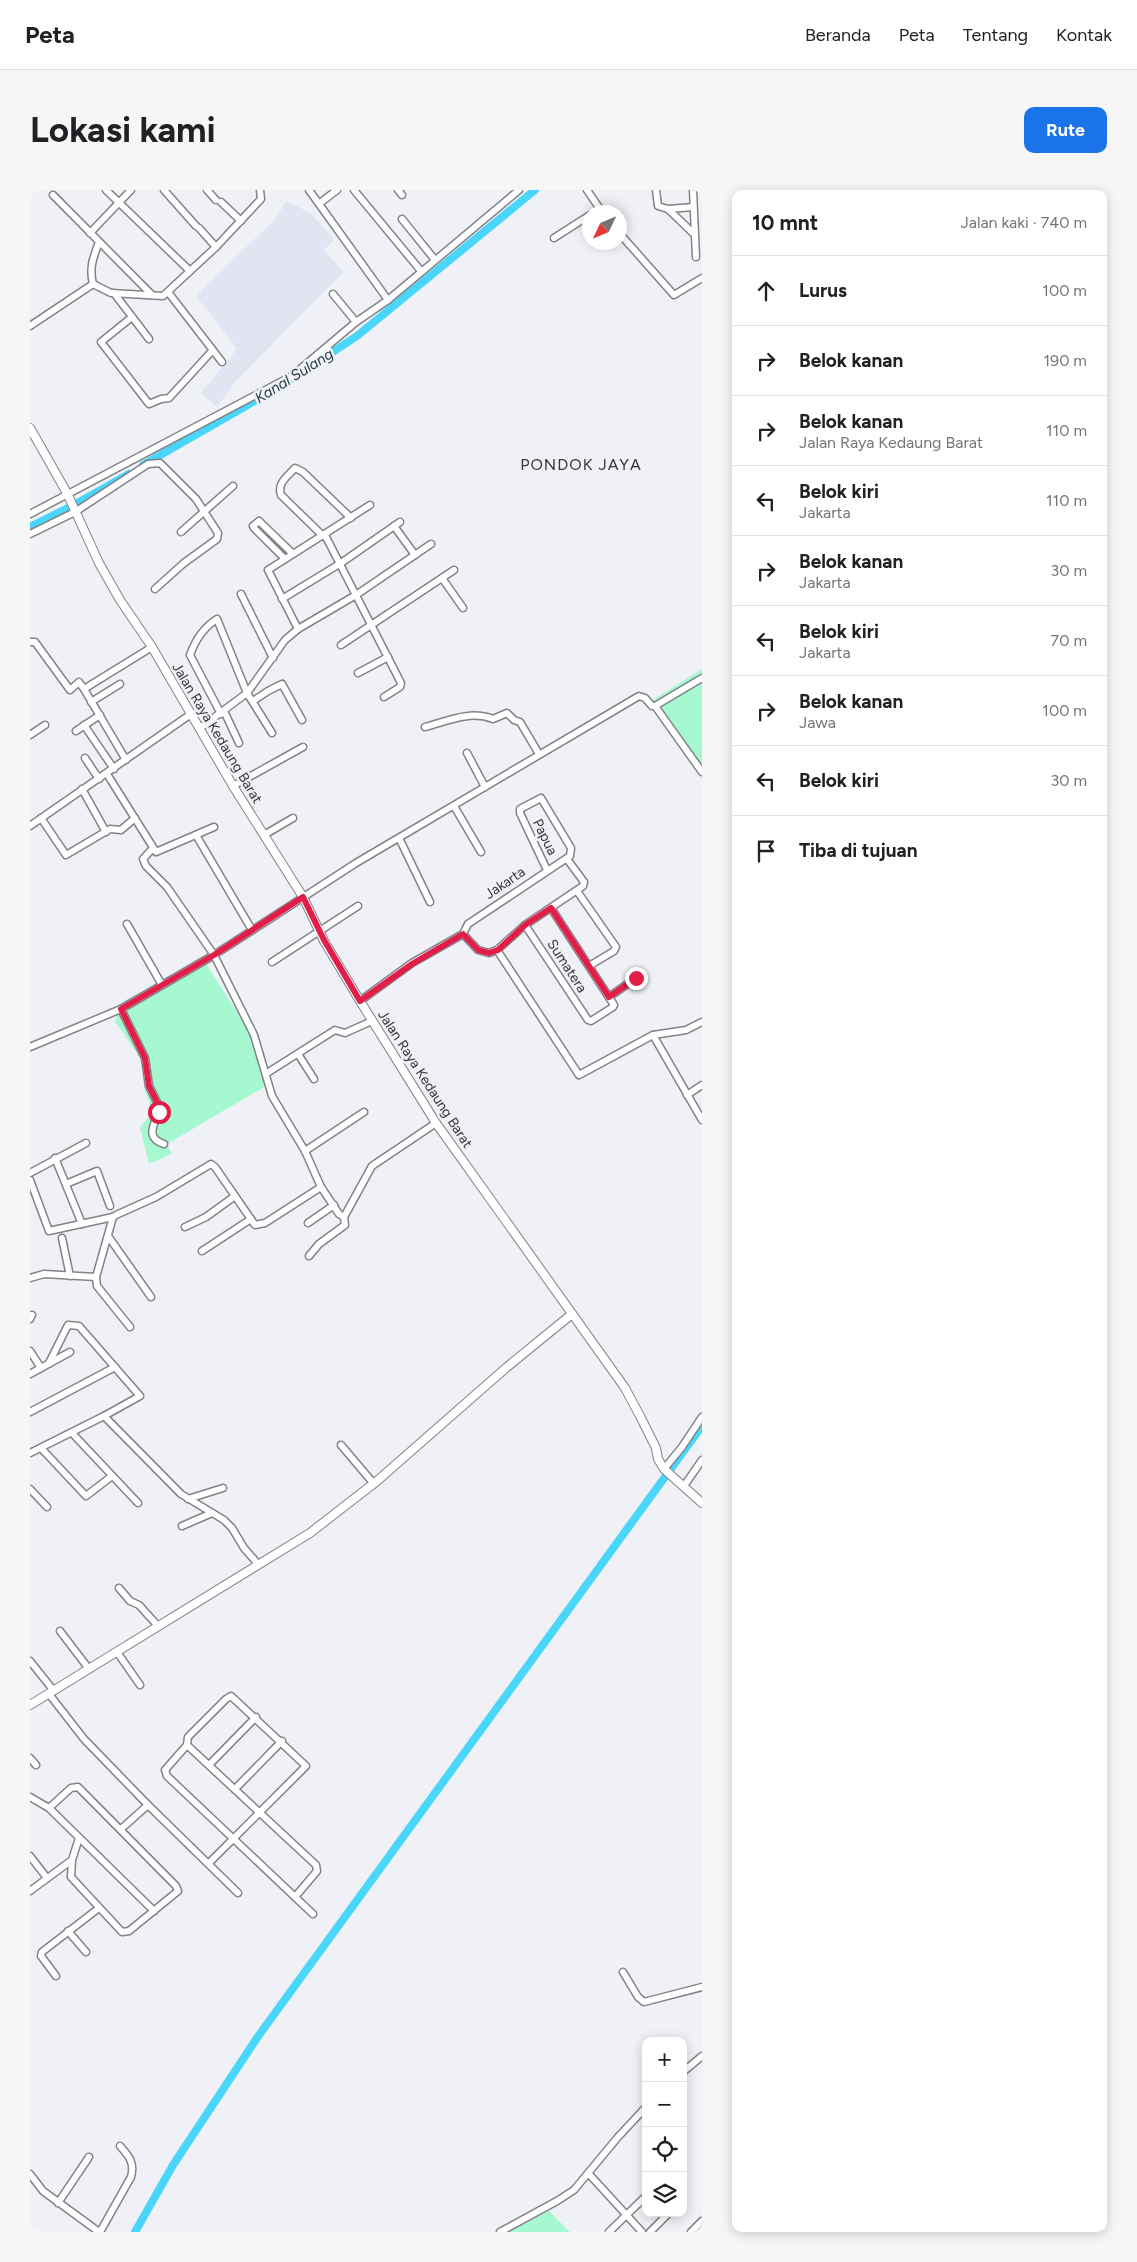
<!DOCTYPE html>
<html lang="id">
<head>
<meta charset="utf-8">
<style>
	body { margin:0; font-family:Figtree,sans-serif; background:#f6f6f6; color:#202124 }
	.controls { position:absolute; right:15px; bottom:15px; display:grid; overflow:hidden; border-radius:10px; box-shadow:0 2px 12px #0003 }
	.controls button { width:45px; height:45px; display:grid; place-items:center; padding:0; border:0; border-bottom:1px solid #e0e0e0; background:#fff; color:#202124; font:25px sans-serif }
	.compass { position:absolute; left:552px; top:15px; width:45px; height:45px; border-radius:50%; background:#fff; box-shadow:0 2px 12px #0003; rotate:226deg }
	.stop { position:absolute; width:15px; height:15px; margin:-11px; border:4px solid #e11d48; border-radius:50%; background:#fff }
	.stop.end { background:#e11d48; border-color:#fff; box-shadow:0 1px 5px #0008 }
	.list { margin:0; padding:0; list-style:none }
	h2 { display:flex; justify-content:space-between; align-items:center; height:65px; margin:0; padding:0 20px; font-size:21px }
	h2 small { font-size:16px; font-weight:400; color:#757577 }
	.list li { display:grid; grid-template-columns:32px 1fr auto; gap:15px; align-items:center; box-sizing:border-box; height:70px; padding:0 20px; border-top:1px solid #e0e0e0 }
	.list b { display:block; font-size:19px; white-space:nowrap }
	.list p { margin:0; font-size:16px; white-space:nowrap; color:#757577 }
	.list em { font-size:16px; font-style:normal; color:#757577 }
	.icon { flex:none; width:28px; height:28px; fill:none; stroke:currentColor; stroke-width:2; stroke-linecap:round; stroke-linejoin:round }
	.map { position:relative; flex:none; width:672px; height:2042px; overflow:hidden; border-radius:10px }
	header { display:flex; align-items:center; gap:30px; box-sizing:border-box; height:70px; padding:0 25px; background:#fff; border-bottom:1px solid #e0e0e0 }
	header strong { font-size:24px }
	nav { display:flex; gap:28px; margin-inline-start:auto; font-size:18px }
	.intro { display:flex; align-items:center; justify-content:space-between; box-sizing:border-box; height:120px; padding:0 30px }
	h1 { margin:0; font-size:35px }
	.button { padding:12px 22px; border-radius:10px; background:#1a73e8; color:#fff; font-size:18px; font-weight:700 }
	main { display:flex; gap:30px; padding:0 30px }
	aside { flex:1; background:#fff; border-radius:10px; box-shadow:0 2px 12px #0003 }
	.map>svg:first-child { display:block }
	.built { fill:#e0e5f1 }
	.green { fill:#a6f8d1 }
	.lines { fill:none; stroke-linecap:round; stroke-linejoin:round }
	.canal { stroke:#4ad5fb; stroke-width:8 }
	.minor-casing { stroke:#818388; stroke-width:9 }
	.tertiary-casing { stroke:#818388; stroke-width:10 }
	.minor { stroke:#fff; stroke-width:6 }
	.tertiary { stroke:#fff; stroke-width:8 }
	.route { stroke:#e11d48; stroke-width:6 }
	.labels { text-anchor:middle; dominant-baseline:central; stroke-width:5; stroke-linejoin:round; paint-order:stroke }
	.street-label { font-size:14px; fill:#353637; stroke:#eff1f6 }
	.water-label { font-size:15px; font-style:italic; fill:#21383f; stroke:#eff1f6 }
	.quarter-label { font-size:16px; letter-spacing:1px; fill:#353637; stroke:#eff1f6 }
</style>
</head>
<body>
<header>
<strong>Peta</strong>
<nav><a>Beranda</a><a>Peta</a><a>Tentang</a><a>Kontak</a></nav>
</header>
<div class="intro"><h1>Lokasi kami</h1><a class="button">Rute</a></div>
<main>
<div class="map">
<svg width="672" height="2042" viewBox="0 0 672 2042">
	<rect width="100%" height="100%" fill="#eff1f6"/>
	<path class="built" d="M257,11L282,24L304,50L294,60L314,82L205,192L187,217L171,203L207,159L166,106L244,30Z"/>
	<g class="green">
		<path d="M672,479V586L620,512Z"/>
		<path d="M174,771L224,848L236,896L137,954L142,964L119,974L110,937L123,923L115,900L113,872L85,831L94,811L120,798L128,801Z"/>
		<path d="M519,2021L540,2042H478Z"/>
	</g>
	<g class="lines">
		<g class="canal">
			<path d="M113,275L254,194L327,146L505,0"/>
			<path d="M0,337L44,315L99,284"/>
			<path d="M105,2042L143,1975L229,1845L672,1236"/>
		</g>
		<g class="minor-casing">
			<g id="minor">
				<path d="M76,0L160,81"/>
				<path d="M134,0L166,36"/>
				<path d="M177,0L186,10"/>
				<path d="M279,0L358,110"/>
				<path d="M324,0L391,81"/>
				<path d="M368,0L372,5"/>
				<path d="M557,0L572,22"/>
				<path d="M626,0L628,16L638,19L663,17"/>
				<path d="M663,0L666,67"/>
				<path d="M23,5L122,105"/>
				<path d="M191,12L211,31"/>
				<path d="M290,13L307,0"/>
				<path d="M638,19L663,43"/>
				<path d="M372,29L405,70"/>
				<path d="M169,38L186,57"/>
				<path d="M60,43L101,0"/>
				<path d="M590,44L644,105L672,88"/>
				<path d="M524,48L560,25"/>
				<path d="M69,52C63,68 59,78 63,94L81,103L133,106L186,57L231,9L230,0"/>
				<path d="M138,102L192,172"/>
				<path d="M84,103L119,149"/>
				<path d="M303,104L326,132"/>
				<path d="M102,127L71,152L119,214L131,209L139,208L182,161"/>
				<path d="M0,136L63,94"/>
				<path d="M0,324L262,186L326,132L358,110L489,0"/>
				<path d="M364,336L385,365"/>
				<path d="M151,342L203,296"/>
				<path d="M0,344L45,322L118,274L130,273L166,309L188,343L187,349L154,373L125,399"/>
				<path d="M295,345L371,493L370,497L354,507"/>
				<path d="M293,346L251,305C247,293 257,287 265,278L273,282L321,328"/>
				<path d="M255,369L224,338L223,336L229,331L263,364"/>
				<path d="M412,388L433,418"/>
				<path d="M211,404L243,468"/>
				<path d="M252,409L311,373L370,332"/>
				<path d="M268,439L238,380L340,315"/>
				<path d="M0,452H5L40,500L49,492L54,499"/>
				<path d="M311,455L424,380"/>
				<path d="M328,483L358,467"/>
				<path d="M223,511L238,501L252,494L272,530"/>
				<path d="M61,512L90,494"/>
				<path d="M625,516L672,582"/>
				<path d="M194,521L209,553"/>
				<path d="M191,524L160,465C165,451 174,437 187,429L217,503L242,543"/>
				<path d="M54,535L84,579"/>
				<path d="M395,537C418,531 440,520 463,529L477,523L484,530L490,532L509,564"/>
				<path d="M170,538L217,503L255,450L268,439L326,405L401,354"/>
				<path d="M46,541L70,525"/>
				<path d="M0,545L15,535"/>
				<path d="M437,563L455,597"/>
				<path d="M55,568L69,589"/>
				<path d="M96,570L54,499L122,457"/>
				<path d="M77,584L126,662L184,637"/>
				<path d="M203,596L273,557"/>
				<path d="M52,599L76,642"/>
				<path d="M424,616L451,662"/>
				<path d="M11,628L36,665L80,639L91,640L105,628"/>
				<path d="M0,636L161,524"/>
				<path d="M166,645L222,740"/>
				<path d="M234,645L263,628"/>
				<path d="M369,648L400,712"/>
				<path d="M123,658L113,669L116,676L137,697L184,765L224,845L242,906L275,961L291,997L309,1024L314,1027"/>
				<path d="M547,701L586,757L584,761L559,776"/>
				<path d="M97,734L132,795"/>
				<path d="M495,735L558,830L561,831L583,817L584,815L521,718"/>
				<path d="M433,744L448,760L459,763L467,760L495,735L553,696L554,692L537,669"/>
				<path d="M467,760L549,885L623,845L656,840L672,832"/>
				<path d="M242,772L328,716"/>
				<path d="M579,807L606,788"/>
				<path d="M330,811L382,773L433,744L438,734L540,666L541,658L511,608L490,619V623L517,680"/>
				<path d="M91,819L115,868L119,896L129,916C129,931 111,946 134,954"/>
				<path d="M623,845L672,930"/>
				<path d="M0,857L91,819L184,765L326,673L609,506L615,508L622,516H625L672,488"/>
				<path d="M268,864L284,889"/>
				<path d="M237,883L305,840L315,843L342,831"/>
				<path d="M657,905L672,895"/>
				<path d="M275,961L334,922"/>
				<path d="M25,968L52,1034"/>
				<path d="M0,983L56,953"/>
				<path d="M0,990L19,1041L83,1027"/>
				<path d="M36,994L67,981L80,1016"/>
				<path d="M278,1033L304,1015"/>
				<path d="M155,1037L176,1027L205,1006"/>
				<path d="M78,1046L121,1107"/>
				<path d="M32,1048L40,1086"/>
				<path d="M172,1061L221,1029"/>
				<path d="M279,1066L289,1054L315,1035L314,1027L342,976L406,933"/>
				<path d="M0,1088L14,1084L66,1087"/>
				<path d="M0,1129L2,1125"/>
				<path d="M100,1137L67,1096L66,1087L83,1027L86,1025L126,1007L181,974L185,977L225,1035L235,1033L291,997"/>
				<path d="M0,1161L11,1178"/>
				<path d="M19,1173L38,1135L49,1136L110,1206L74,1226"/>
				<path d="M0,1184L40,1162"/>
				<path d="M0,1222L85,1177"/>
				<path d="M42,1243L108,1313"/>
				<path d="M311,1255L344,1294"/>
				<path d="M11,1258L56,1306L82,1286"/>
				<path d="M0,1263L74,1226L151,1304L194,1330L202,1338L214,1358L228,1374"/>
				<path d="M634,1279L652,1257L672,1227"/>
				<path d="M654,1296L672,1270"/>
				<path d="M0,1299L17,1317"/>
				<path d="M158,1309L193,1298"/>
				<path d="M152,1336L182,1323"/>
				<path d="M89,1398L100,1411L109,1415L128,1436"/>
				<path d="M30,1441L59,1479"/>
				<path d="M87,1462L110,1495"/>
				<path d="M0,1471L24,1501"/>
				<path d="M19,1504L54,1549L118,1615L208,1703"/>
				<path d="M157,1555L286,1675L287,1681L265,1707"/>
				<path d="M0,1568L6,1575"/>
				<path d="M179,1575L226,1527"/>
				<path d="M205,1599L252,1551"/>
				<path d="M0,1607L19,1618L41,1598L48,1597L146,1696L148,1701L99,1741L92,1742L41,1687L42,1670L49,1648"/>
				<path d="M19,1618L124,1721"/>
				<path d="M91,1639L118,1615"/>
				<path d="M0,1666L17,1688"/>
				<path d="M179,1673L276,1576L201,1506L196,1509L158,1547L157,1555L135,1580L137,1586L283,1724"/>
				<path d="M0,1701L42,1670"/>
				<path d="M38,1741L56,1762"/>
				<path d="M593,1782L608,1807L614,1812L672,1797"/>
				<path d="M26,1786L11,1766L12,1762L69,1718"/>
				<path d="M653,1882L672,1866"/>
				<path d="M0,1984L13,2001L69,2042"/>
				<path d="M559,1984L612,2042"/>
				<path d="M28,2013L59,1967"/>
				<path d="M70,2042L101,1987C105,1973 99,1966 90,1956"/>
				<path d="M470,2042L527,2011L544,2000L588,1947L616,1917"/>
				<path d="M579,2042L616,2006"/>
				<path d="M620,2042L637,2025"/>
				<path d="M661,2042L672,2031"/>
			</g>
		</g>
		<g class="tertiary-casing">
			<g id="tertiary">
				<path d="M0,238L37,303L69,373L90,410L122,457L203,596L273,707L294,751L330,811L406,933L595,1198L610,1226L626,1258L628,1269L634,1279L672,1313"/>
				<path d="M0,1515L280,1343L347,1291L477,1177L542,1124"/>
			</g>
		</g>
		<use href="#minor" class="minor"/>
		<use href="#tertiary" class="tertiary"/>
	</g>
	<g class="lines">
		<path class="route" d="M129,922V916L119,896L115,868L91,819L184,765L273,707L294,750L330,811L382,774L433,744L448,760L459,763L468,760L495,735L521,718L579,807L606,788"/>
	</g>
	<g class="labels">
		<g class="street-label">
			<text transform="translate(187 543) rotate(59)">Jalan Raya Kedaung Barat</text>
			<text transform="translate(515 647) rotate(64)">Papua</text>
			<text transform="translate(475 693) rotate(-34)">Jakarta</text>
			<text transform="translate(537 776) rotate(57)">Sumatera</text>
			<text transform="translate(395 889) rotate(57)">Jalan Raya Kedaung Barat</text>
		</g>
		<g class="water-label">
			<text transform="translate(264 186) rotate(-32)">Kanal Sulang</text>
		</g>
		<g class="quarter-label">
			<text x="551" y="274">PONDOK JAYA</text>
		</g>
	</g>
</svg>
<div class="controls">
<button>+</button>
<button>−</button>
<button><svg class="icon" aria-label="locate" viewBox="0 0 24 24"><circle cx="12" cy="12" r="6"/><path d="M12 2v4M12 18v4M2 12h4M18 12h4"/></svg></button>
<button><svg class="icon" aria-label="layers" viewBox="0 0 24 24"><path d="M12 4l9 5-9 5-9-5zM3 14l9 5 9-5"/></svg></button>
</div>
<svg class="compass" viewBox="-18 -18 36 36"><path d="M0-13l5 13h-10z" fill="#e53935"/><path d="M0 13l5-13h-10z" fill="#757577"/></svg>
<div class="stop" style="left:129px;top:922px"></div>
<div class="stop end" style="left:606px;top:788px"></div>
</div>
<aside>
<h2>10 mnt<small>Jalan kaki · 740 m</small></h2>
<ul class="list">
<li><svg class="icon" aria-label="ahead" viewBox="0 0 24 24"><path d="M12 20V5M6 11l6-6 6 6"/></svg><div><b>Lurus</b></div><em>100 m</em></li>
<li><svg class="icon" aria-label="right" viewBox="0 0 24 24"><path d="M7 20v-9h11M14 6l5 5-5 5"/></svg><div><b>Belok kanan</b></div><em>190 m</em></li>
<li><svg class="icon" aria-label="right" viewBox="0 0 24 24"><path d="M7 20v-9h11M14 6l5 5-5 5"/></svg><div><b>Belok kanan</b><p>Jalan Raya Kedaung Barat</p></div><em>110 m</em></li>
<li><svg class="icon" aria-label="left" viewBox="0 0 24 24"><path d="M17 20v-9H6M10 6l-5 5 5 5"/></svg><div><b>Belok kiri</b><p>Jakarta</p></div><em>110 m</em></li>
<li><svg class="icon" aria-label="right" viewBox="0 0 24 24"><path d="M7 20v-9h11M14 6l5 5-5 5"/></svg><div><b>Belok kanan</b><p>Jakarta</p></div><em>30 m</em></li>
<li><svg class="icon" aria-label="left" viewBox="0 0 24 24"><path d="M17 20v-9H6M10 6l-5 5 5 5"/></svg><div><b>Belok kiri</b><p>Jakarta</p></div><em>70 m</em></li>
<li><svg class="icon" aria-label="right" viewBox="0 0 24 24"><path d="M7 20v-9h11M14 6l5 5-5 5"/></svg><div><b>Belok kanan</b><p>Jawa</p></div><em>100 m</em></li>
<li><svg class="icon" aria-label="left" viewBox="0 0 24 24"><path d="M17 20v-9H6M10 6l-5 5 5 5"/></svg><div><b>Belok kiri</b></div><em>30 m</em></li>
<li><svg class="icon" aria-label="arrive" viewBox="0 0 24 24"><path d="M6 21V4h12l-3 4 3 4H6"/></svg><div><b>Tiba di tujuan</b></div></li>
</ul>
</aside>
</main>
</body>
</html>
